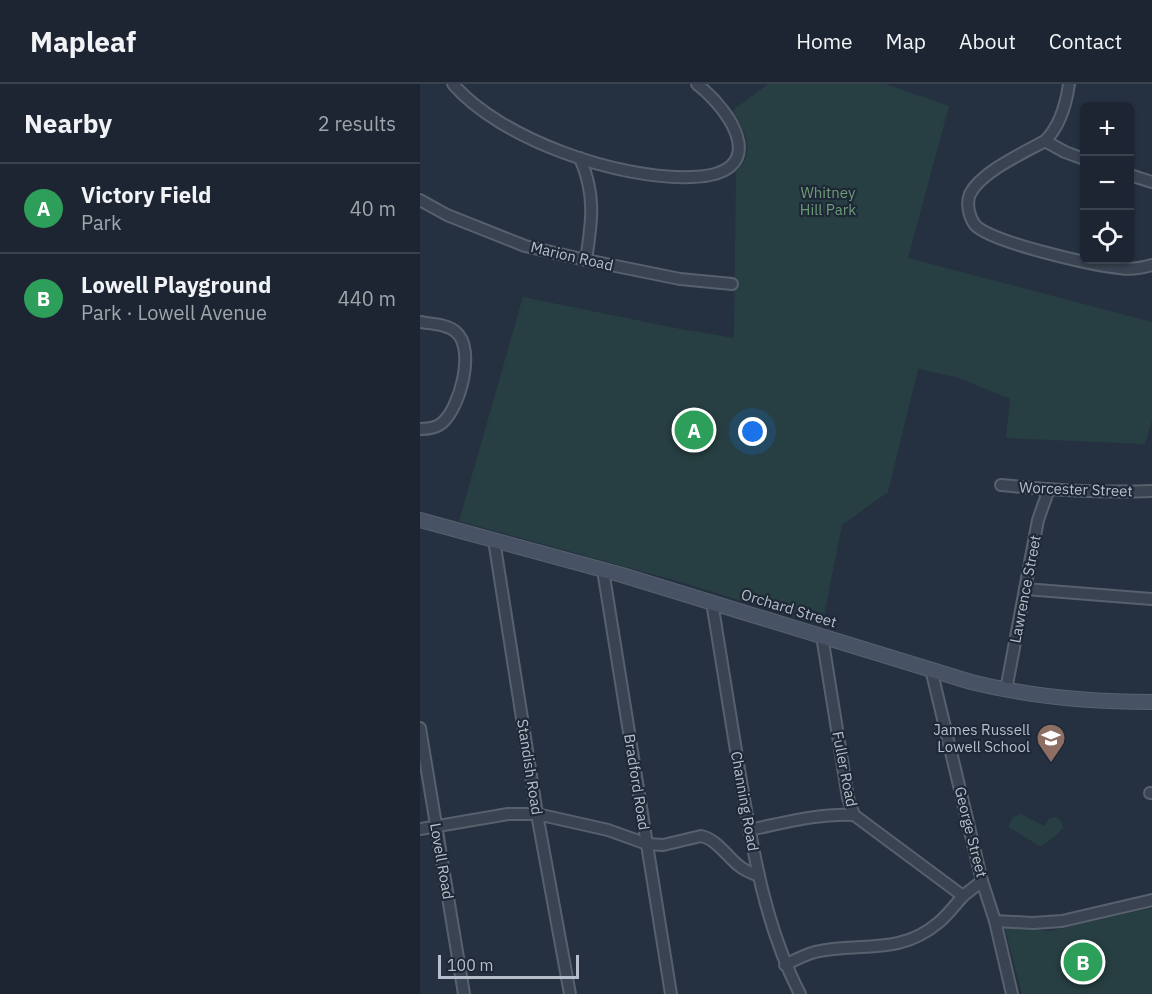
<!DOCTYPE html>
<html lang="en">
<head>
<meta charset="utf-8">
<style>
	body { margin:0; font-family:"IBM Plex Sans",sans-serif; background:#29313d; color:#f1f3f6 }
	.controls { position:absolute; right:18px; top:18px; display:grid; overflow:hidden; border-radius:9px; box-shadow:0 2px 4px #0004 }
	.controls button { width:54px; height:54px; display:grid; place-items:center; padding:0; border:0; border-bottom:2px solid #3a424d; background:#1c2531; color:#f1f3f6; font:30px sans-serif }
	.scale { position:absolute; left:18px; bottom:15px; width:141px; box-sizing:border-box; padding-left:6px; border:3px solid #b6becb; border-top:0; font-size:16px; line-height:21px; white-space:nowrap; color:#b6becb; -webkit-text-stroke:4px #1e2836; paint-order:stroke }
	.you { position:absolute; left:333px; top:348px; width:21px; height:21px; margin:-15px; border:4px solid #fff; border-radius:50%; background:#1a73e8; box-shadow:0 0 0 9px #1a73e833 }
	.badge { display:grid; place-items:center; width:39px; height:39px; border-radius:50%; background:#8c9099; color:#fff; font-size:20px; font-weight:700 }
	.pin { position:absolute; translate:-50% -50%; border:3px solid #fff; box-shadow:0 2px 6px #0006 }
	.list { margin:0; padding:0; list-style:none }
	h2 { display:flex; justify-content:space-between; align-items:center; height:78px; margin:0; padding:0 24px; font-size:26px }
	h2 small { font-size:20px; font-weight:400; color:#a0a5ab }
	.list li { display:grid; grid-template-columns:39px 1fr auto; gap:18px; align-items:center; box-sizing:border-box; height:90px; padding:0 24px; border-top:2px solid #3a424d }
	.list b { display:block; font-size:22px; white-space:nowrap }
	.list p { margin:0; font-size:20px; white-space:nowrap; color:#a0a5ab }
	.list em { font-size:20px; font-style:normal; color:#a0a5ab }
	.icon { flex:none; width:33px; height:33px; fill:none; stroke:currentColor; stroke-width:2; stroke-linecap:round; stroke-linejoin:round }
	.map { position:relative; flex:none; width:732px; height:910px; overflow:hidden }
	header { display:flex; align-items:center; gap:36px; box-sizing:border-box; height:84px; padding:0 30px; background:#1c2531; border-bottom:2px solid #3a424d }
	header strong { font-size:28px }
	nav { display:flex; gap:33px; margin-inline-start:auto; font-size:21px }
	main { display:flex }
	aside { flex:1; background:#1c2531 }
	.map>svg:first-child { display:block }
	.green { fill:#273f42 }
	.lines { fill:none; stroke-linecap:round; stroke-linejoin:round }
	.street-casing { stroke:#57616e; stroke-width:14 }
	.secondary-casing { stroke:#57616e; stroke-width:16 }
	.street { stroke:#394351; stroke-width:10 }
	.secondary { stroke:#475264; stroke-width:14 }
	.labels { text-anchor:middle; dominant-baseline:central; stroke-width:4.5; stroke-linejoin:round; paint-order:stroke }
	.park-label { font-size:15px; fill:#6d9c77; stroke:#1e2836 }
	.street-label { font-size:15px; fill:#b6becb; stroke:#1e2836 }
	.poi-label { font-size:15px; fill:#b6becb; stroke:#1e2836; text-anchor:end }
</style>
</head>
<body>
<header>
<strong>Mapleaf</strong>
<nav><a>Home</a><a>Map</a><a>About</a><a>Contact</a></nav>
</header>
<main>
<aside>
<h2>Nearby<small>2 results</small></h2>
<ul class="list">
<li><span class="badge" style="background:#2e9e5b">A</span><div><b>Victory Field</b><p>Park</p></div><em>40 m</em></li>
<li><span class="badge" style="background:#2e9e5b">B</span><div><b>Lowell Playground</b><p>Park · Lowell Avenue</p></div><em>440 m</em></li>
</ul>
</aside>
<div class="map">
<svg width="732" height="910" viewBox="0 0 732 910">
	<rect width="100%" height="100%" fill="#253141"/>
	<g class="green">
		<path d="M348,0H466L529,22L488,174L732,238V336L725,360L586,354L590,315L536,293L498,285L468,408L422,441L402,542L261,498L39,437L103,213L255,244L314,254L316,88C337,68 325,47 312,27Z"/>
		<path d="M601,730L624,742L630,734L636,733L641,737L643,744C639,749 625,761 620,762L590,744L589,741L593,733Z"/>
		<path d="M727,825H732V910H602L585,845L589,843L630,847Z"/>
	</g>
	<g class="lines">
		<g class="street-casing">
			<g id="street">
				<path d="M33,0C80,55 199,96 271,93C350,91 316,31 277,0"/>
				<path d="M649,0C646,21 640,42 625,57C603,69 561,88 550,110C546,119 549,133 555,141C573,159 672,181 700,184C711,186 722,184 732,181"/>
				<path d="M625,57L645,68L664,75"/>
				<path d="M160,74C176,111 172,137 166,176"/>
				<path d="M710,91L732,98"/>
				<path d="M0,116L27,131L105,162L166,176L260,195L312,200"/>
				<path d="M0,238C12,240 27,240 36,248C56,265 40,324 22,339C16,344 8,345 0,345"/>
				<path d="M581,401C631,406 682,409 732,407"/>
				<path d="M74,456L117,730L150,910"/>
				<path d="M183,486L251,910"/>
				<path d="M605,505L732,515"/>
				<path d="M292,518C301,574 310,629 319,685C332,762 344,840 380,910"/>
				<path d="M402,552L428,714L434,731L543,812L562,797"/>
				<path d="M511,585L562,797L575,837L592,910"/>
				<path d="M586,606L618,436L629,405"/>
				<path d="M0,644L44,910"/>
				<path d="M730,709H732"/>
				<path d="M0,745L88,730H117L188,746L227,760L243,761L281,752C296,755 307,772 318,781C325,787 331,789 339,792"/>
				<path d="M329,746C364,739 398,729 434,731"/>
				<path d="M575,837L613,839L642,837L732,816"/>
				<path d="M365,881C375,876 384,871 395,868C438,858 479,872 518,839C527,832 535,821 543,812"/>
			</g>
		</g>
		<g class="secondary-casing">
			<path id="secondary" d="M0,436L202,491L551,598C611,613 670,618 732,618"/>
		</g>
		<use href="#street" class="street"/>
		<use href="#secondary" class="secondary"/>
	</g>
	<defs>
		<g id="school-pin" transform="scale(1.5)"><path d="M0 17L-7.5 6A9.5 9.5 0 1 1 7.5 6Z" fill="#8d6e63" stroke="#1e2836"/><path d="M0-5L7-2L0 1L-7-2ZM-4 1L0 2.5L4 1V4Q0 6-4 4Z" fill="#fff"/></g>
	</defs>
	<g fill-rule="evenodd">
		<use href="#school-pin" x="631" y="654"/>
	</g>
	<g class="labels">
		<g class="park-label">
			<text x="408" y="108">Whitney<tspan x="408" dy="17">Hill Park</tspan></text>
		</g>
		<g class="street-label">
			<text transform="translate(152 172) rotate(13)">Marion Road</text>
			<text transform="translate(656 405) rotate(2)">Worcester Street</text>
			<text transform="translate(605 505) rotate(-79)">Lawrence Street</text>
			<text transform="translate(369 524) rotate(17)">Orchard Street</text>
			<text transform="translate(110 683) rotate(81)">Standish Road</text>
			<text transform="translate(425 685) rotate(79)">Fuller Road</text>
			<text transform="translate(217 698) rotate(81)">Bradford Road</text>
			<text transform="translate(325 717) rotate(80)">Channing Road</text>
			<text transform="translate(551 748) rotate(76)">George Street</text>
			<text transform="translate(22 777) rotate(80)">Lovell Road</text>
		</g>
		<g class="poi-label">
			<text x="610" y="645">James Russell<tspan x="610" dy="17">Lowell School</tspan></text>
		</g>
	</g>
</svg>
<div class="controls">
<button>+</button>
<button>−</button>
<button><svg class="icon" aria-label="locate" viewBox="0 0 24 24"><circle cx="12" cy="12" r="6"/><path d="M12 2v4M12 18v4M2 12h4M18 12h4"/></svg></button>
</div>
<div class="scale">100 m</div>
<div class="you"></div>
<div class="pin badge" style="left:274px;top:346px;background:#2e9e5b">A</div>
<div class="pin badge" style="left:663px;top:878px;background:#2e9e5b">B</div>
</div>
</main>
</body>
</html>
